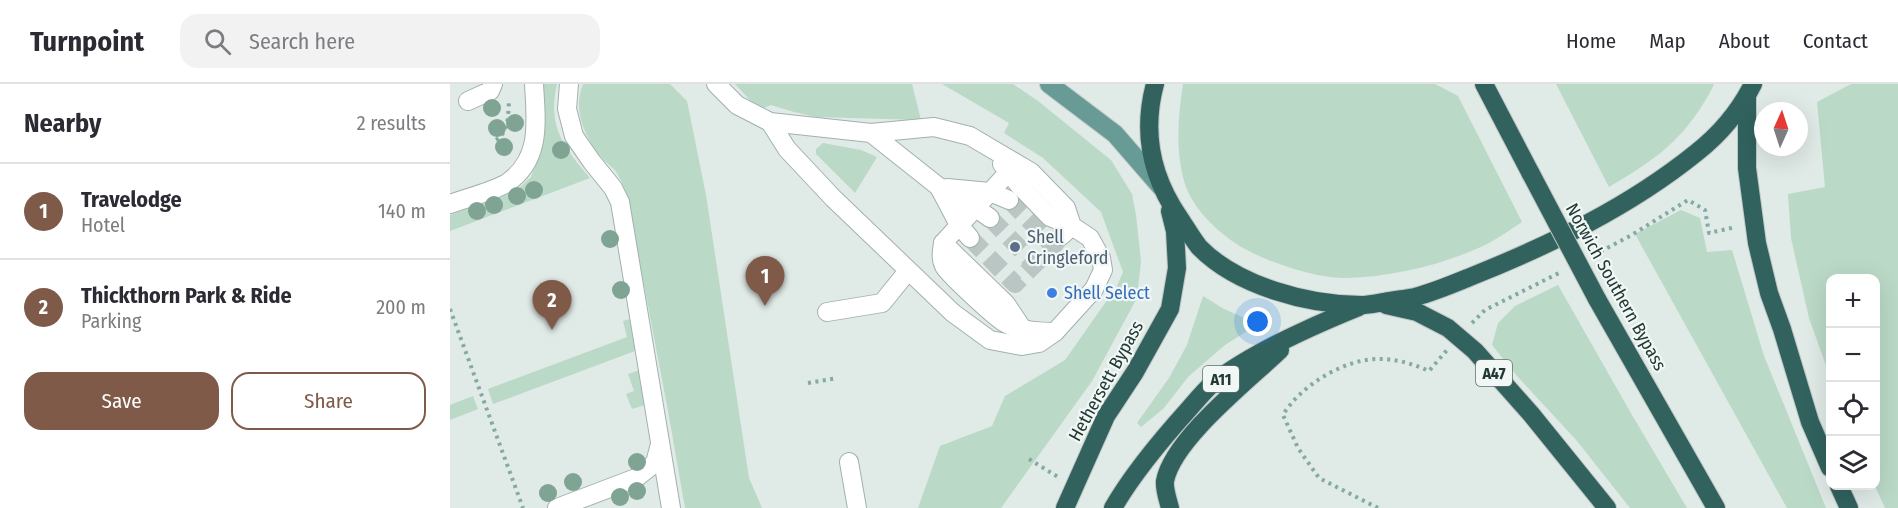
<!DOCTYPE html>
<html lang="en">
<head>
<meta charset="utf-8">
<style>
	body { margin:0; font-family:"Fira Sans Condensed",sans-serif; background:#f2f2f3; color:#2b2b33 }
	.controls { position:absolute; right:18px; bottom:18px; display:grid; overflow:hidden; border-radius:12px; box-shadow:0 6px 24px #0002 }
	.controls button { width:54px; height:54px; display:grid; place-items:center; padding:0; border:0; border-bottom:2px solid #e1e1e2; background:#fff; color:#2b2b33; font:30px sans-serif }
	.compass { position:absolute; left:1304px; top:18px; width:54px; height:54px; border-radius:50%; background:#fff; box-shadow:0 6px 24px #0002; rotate:3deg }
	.you { position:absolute; left:808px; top:238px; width:21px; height:21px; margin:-15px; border:4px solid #fff; border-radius:50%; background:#1a73e8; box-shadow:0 0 0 9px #1a73e833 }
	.badge { display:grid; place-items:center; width:39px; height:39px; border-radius:50%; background:#7f5a49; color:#fff; font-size:20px; font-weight:700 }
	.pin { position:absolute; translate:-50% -50px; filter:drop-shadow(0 2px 3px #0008) }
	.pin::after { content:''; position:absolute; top:32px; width:21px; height:18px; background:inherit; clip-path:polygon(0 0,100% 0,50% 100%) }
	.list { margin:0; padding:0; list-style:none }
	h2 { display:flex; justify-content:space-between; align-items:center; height:78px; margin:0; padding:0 24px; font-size:26px }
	h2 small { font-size:20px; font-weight:400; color:#7c7c81 }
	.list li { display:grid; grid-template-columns:39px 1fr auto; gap:18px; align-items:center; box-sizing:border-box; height:96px; padding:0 24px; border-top:2px solid #e1e1e2 }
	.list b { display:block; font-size:22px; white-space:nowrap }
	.list p { margin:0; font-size:20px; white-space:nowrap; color:#7c7c81 }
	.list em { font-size:20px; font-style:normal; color:#7c7c81 }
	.actions { display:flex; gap:12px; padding:18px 24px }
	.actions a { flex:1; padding:14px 0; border:2px solid #7f5a49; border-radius:18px; text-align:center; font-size:21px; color:#7f5a49 }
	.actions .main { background:#7f5a49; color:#fff }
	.icon { flex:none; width:33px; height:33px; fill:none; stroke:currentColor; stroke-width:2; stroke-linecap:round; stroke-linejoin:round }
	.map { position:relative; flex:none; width:1448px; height:424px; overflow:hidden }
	header { display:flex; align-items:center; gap:36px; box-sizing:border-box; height:84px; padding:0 30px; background:#fff; border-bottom:2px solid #e1e1e2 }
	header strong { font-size:28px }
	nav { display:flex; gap:33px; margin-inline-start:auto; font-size:21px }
	.search { width:420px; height:54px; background:#f2f2f3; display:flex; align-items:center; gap:15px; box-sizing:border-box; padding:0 21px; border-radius:18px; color:#7c7c81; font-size:22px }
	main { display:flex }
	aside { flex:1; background:#fff }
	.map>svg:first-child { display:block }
	.green { fill:#bbd9c7 }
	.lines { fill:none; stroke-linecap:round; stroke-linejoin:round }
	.minor-tunnel { stroke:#bac6c3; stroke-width:18; stroke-dasharray:18 9; stroke-linecap:butt }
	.minor-casing { stroke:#a3b1ae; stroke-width:20 }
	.major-casing { stroke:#c1c7c6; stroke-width:20 }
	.highway-casing { stroke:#c1c7c6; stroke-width:20 }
	.path { stroke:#83aaa3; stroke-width:4; stroke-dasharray:3 4.5; stroke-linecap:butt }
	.minor { stroke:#fff; stroke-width:18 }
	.major { stroke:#689b95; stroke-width:18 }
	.highway { stroke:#31625e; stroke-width:18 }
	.highway-bridge-casing { stroke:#c1c7c6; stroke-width:20; stroke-linecap:butt }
	.highway-bridge { stroke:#31625e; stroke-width:18 }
	.tree { fill:#7fa493 }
	.service-dot { fill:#5c6f8a; stroke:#f0f7f4; stroke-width:2 }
	.shop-dot { fill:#3f7fe0; stroke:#f0f7f4; stroke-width:2 }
	.labels { text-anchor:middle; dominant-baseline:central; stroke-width:4.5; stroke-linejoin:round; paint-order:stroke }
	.shield { fill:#f0f7f4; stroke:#60716e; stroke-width:1.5 }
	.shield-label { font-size:16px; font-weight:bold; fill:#223835 }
	.service-label { font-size:18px; fill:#4e5e75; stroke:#f0f7f4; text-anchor:start }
	.street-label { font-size:18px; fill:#223835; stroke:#f0f7f4 }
	.shop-label { font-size:18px; fill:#366cbe; stroke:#f0f7f4; text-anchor:start }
</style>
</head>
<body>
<header>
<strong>Turnpoint</strong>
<div class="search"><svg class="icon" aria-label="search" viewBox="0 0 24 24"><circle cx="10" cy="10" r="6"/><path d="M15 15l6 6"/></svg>Search here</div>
<nav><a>Home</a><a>Map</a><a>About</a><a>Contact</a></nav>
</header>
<main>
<aside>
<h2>Nearby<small>2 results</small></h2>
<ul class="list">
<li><span class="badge">1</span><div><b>Travelodge</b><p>Hotel</p></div><em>140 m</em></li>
<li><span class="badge">2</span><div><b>Thickthorn Park &amp; Ride</b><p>Parking</p></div><em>200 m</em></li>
</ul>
<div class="actions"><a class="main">Save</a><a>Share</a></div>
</aside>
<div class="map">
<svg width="1448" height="424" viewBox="0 0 1448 424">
	<rect width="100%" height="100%" fill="#e0eae7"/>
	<g class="green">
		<path d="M91,0H107C97,43 114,63 140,94L0,147V131L66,107L81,93L88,74Z"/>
		<path d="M133,0H220L237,17L256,111L299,394L312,424H235L218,327L180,127C177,115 175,102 168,91C165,84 157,80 152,74C135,53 122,27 133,0Z"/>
		<path d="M285,0H462L471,36L366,33L344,28L321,21L309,26Z"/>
		<path d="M492,0H563L588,17L661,76L682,110L686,131L691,177L687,214L642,297L551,424H468L490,362L542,342L555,312L615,276L667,202L673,188L651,128L593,74L554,49L559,39Z"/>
		<path d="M733,0H985L1008,12L1072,138C1061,145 1049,154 1037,160C996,180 942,193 896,194C865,195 814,177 788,161C767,147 743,125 735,100C725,66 728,34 733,0Z"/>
		<path d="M1106,0H1264C1261,7 1257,14 1253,20C1228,61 1199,79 1159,103Z"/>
		<path d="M1401,0H1448V424H1435L1425,402L1426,195H1380V293L1359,234L1341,154L1338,110L1375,103L1367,18Z"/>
		<path d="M373,59L411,66L427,73L405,109L366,70V65Z"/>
		<path d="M1231,126L1250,134L1257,168L1282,166L1314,272L1376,424H1337L1185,150Z"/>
		<path d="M1108,201L1182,331L1237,424H1180L1127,357L1067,292L1042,261L1048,239L1065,222Z"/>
		<path d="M753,212L774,225L808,240L775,261L739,292L713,325L691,343L687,339L719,294L737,261Z"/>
		<path d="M180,235L185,267L43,320L38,305L177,253L173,237Z"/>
		<path d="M190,286L195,321L182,325L176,310L184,307L178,290Z"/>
		<path d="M23,312L28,325L0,336V321Z"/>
	</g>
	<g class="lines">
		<g class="minor-tunnel">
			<path d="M559,116L604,161L610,153"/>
			<path d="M540,134L585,180L604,161"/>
			<path d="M520,154L565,200L585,180"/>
		</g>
		<g class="minor-casing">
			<g id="minor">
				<path d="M119,0L117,25L124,52L142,78L163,104L170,118L221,424"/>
				<path d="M266,0L287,21L320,38L421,49L484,43L520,52L581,88L616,124L622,142L640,154L651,174L653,186L644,205L605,248L589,259L572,262L540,256L503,229L383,114L337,65L320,38"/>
				<path d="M18,17L40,7L43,0"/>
				<path d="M421,49L489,103L526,124L540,134"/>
				<path d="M552,80L569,101L600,133L622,142L611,152"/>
				<path d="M566,80L493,159C492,167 490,174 494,182C498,190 546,234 555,239C569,247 589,248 605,248"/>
				<path d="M489,103L509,141L520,154"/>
				<path d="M497,104L540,108L559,116"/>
				<path d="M0,120C14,115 46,106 57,99C92,75 86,37 84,0"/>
				<path d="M493,159L556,220L572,244"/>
				<path d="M377,228L432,219L458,187"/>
				<path d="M399,378L407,424"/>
				<path d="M107,424L186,394L205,379L210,360"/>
			</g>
		</g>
		<g class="major-casing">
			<path id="major" d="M599,0L665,50L711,103"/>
		</g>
		<g class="highway-casing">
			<g id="highway">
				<path d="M705,0C692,48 701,92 729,133C735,142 742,154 749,163C787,202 858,221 911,221C919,221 927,219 934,218C944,216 955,215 965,213C984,208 1003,200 1020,193C1100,161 1179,123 1246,69C1269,51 1290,26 1303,0"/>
				<path d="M1034,0L1081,90"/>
				<path d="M1297,13V84L1307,159L1319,209L1332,245L1360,338L1380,384"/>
				<path d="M1147,215L1266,424"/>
				<path d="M936,221L967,228L998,244L1025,267L1081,330L1157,424"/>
				<path d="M1389,402L1399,424"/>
				<path d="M615,424L656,332L685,288L720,225L727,184L725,147L720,127"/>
				<path d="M663,424C683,389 711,356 738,326C746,317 754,307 763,299C803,268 862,242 909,223"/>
				<path d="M720,424C718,416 714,405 715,397C723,355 799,296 830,266"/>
			</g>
		</g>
		<g class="path">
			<path d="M46,56C59,48 58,31 59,17"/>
			<path d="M1144,171L1180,152L1238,116L1255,126L1259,149L1286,143"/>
			<path d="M0,225L73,424"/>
			<path d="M1022,239L1035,226L1111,188"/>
			<path d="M358,299L387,294"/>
			<path d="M579,375L608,393"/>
			<path d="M928,424L869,394L848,364L833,331C850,302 895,274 930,275C947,275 963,280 979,287L997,266"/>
		</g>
		<use href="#minor" class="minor"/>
		<use href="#major" class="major"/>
		<use href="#highway" class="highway"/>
		<g class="highway-bridge-casing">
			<path id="highway-bridge" d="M1081,90L1147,215"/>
		</g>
		<use href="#highway-bridge" class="highway-bridge"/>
	</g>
	<g class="tree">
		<circle cx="42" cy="24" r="9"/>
		<circle cx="65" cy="39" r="9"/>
		<circle cx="47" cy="44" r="9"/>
		<circle cx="54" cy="63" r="9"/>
		<circle cx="111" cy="66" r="9"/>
		<circle cx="84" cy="106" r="9"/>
		<circle cx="67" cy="112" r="9"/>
		<circle cx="44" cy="121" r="9"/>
		<circle cx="27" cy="127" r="9"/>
		<circle cx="160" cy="155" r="9"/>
		<circle cx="171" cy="206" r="9"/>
		<circle cx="187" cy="378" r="9"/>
		<circle cx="123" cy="398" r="9"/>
		<circle cx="187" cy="407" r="9"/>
		<circle cx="98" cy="409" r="9"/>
		<circle cx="170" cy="413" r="9"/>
	</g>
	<circle class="service-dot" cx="565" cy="163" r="6"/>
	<circle class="shop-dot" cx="602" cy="209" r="6"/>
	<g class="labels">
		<g class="shield">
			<rect x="1026" y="276" width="36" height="26" rx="4.5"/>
			<rect x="753" y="282" width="36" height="26" rx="4.5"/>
		</g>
		<g class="shield-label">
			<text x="1044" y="289">A47</text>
			<text x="771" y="295">A11</text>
		</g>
		<g class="service-label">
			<text x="577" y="153">Shell<tspan x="577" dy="21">Cringleford</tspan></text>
		</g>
		<g class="street-label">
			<text transform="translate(1166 203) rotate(61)">Norwich Southern Bypass</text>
			<text transform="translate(656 297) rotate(-61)">Hethersett Bypass</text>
		</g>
		<g class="shop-label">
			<text x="614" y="209">Shell Select</text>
		</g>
	</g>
</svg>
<div class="controls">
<button>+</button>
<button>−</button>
<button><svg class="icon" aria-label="locate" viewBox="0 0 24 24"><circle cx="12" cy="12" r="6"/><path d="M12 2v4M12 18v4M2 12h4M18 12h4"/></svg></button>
<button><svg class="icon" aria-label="layers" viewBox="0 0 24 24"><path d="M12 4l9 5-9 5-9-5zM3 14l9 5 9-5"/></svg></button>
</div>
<svg class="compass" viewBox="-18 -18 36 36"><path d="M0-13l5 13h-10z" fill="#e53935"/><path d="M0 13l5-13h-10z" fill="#7c7c81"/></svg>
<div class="you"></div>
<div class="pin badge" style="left:315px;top:222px">1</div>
<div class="pin badge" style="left:102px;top:246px">2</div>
</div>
</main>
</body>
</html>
